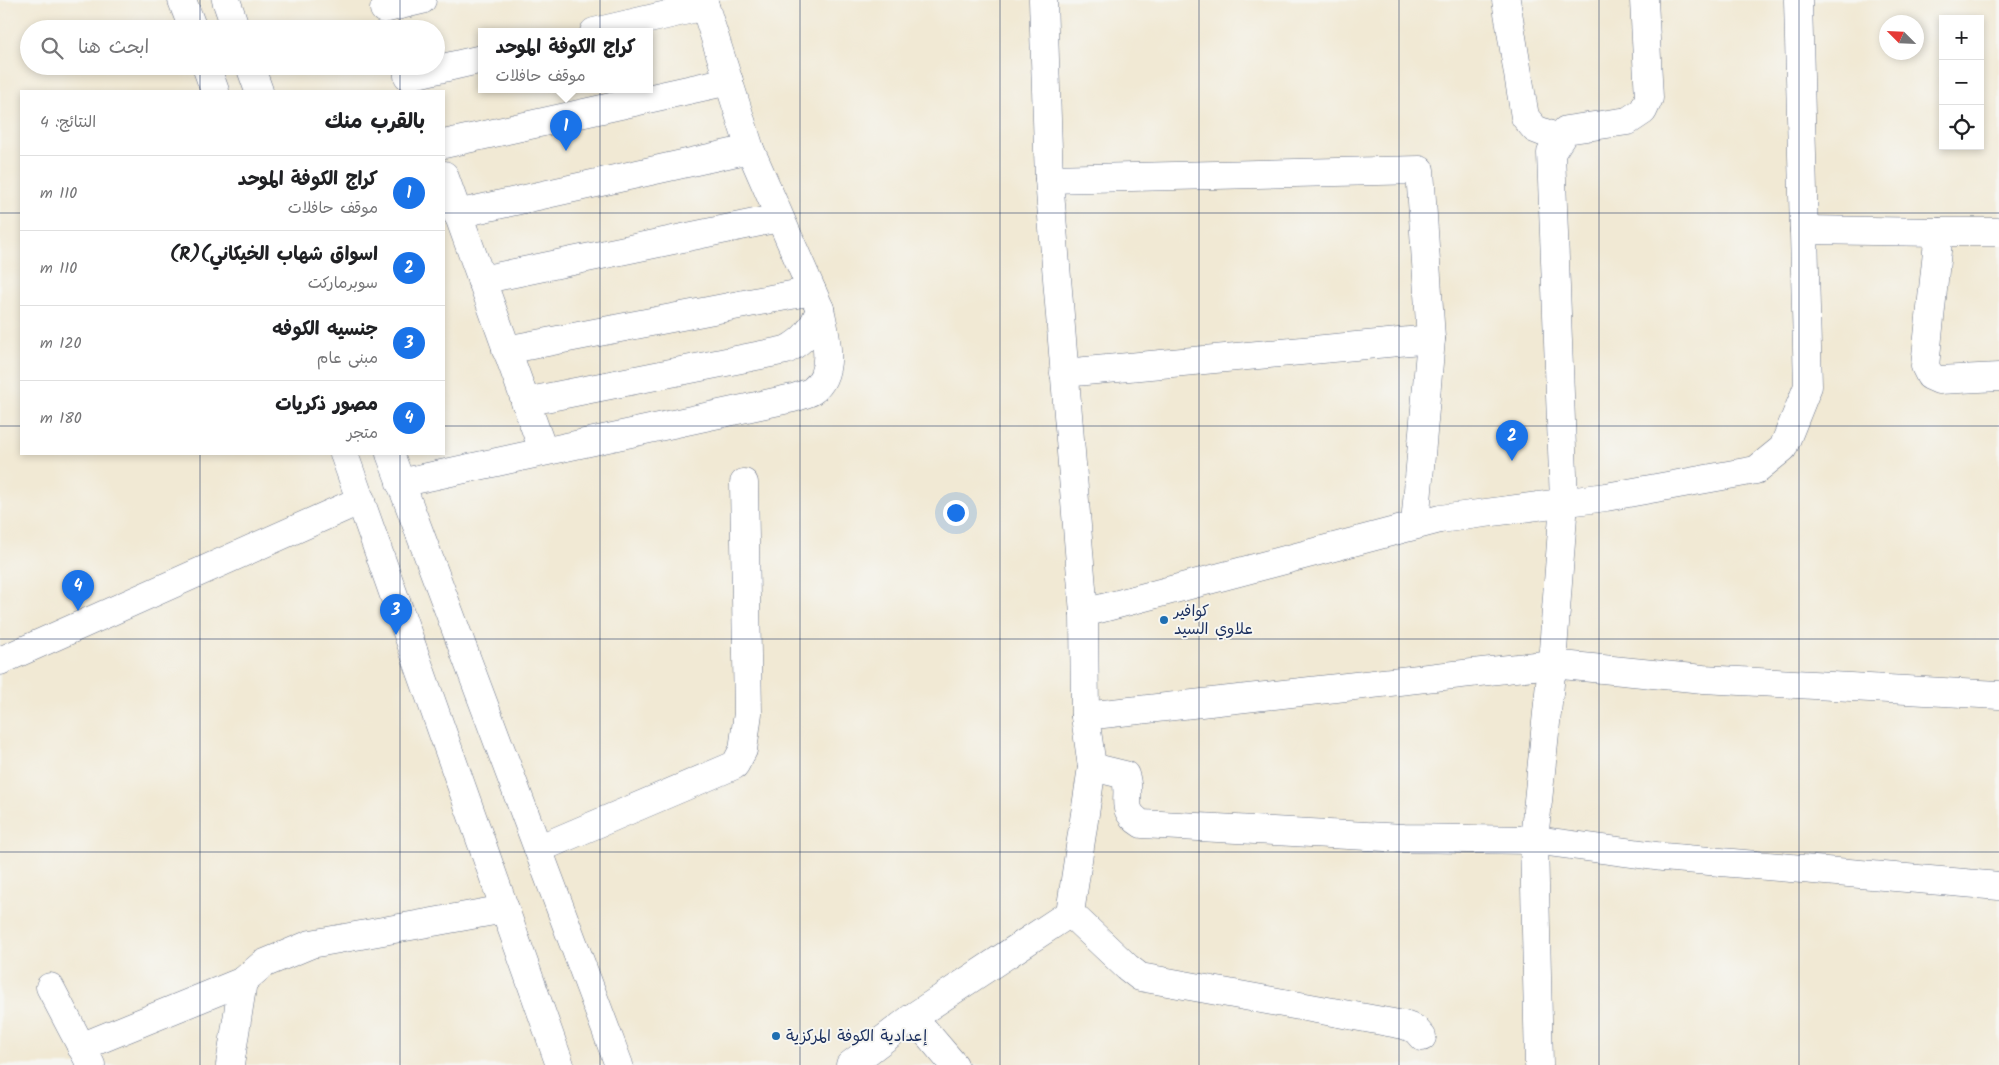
<!DOCTYPE html>
<html lang="ar">
<head>
<meta charset="utf-8">
<style>
	body { margin:0; font-family:Kalam,"Playpen Sans Arabic",sans-serif; background:#f6f6f6; color:#202124; direction:rtl }
	.controls { position:absolute; right:15px; top:15px; display:grid; overflow:hidden; border-radius:0px; box-shadow:0 2px 8px #0003 }
	.controls button { width:45px; height:45px; display:grid; place-items:center; padding:0; border:0; border-bottom:1px solid #e0e0e0; background:#fff; color:#202124; font:25px sans-serif }
	.compass { position:absolute; left:1879px; top:15px; width:45px; height:45px; border-radius:50%; background:#fff; box-shadow:0 2px 8px #0003; rotate:294deg }
	.you { position:absolute; left:955px; top:512px; width:18px; height:18px; margin:-12px; border:4px solid #fff; border-radius:50%; background:#1a73e8; box-shadow:0 0 0 8px #1a73e833 }
	.badge { display:grid; place-items:center; width:32px; height:32px; border-radius:50%; background:#1a73e8; color:#fff; font-size:16px; font-weight:700 }
	.pin { position:absolute; translate:-50% -41px; filter:drop-shadow(0 1px 2px #0008) }
	.pin::after { content:''; position:absolute; top:26px; width:18px; height:15px; background:inherit; clip-path:polygon(0 0,100% 0,50% 100%) }
	.popup { position:absolute; left:478px; top:28px; width:175px; height:65px; box-sizing:border-box; display:grid; place-content:center; border-radius:0px; background:#fff; filter:drop-shadow(0 1px 4px #0005); font-size:16px; white-space:nowrap; color:#757577 }
	.popup b { font-size:19px; color:#202124 }
	.popup::after { content:''; position:absolute; left:50%; top:100%; margin-left:-10px; border:10px solid transparent; border-top-color:#fff }
	.list { margin:0; padding:0; list-style:none }
	h2 { display:flex; justify-content:space-between; align-items:center; height:65px; margin:0; padding:0 20px; font-size:21px }
	h2 small { font-size:16px; font-weight:400; color:#757577 }
	.list li { display:grid; grid-template-columns:32px 1fr auto; gap:15px; align-items:center; box-sizing:border-box; height:75px; padding:0 20px; border-top:1px solid #e0e0e0 }
	.list b { display:block; font-size:19px; white-space:nowrap }
	.list p { margin:0; font-size:16px; white-space:nowrap; color:#757577 }
	.list em { font-size:16px; font-style:normal; color:#757577 }
	.icon { flex:none; width:28px; height:28px; fill:none; stroke:currentColor; stroke-width:2; stroke-linecap:round; stroke-linejoin:round }
	.map { position:relative; flex:none; width:1999px; height:1065px; overflow:hidden; direction:ltr }
	.search { position:absolute; background:#fff; box-shadow:0 2px 8px #0003; left:20px; top:20px; width:425px; height:55px; display:flex; align-items:center; gap:12px; box-sizing:border-box; padding:0 18px; border-radius:28px; color:#757577; font-size:19px }
	.panel { position:absolute; background:#fff; box-shadow:0 2px 8px #0003; left:20px; top:90px; width:425px; height:365px; border-radius:0px; direction:rtl }
	.map>svg:first-child { display:block }
	.lines { fill:none; stroke-linecap:round; stroke-linejoin:round }
	.minor-casing { stroke:#667087; stroke-width:29 }
	.minor { stroke:#fff; stroke-width:28 }
	.grid { fill:none; stroke:#1b2f5e; stroke-width:1; stroke-opacity:0.55 }
	.poi-dot { fill:#1f6fb2; stroke:#f6f6f2; stroke-width:2 }
	.labels { text-anchor:middle; dominant-baseline:central; stroke-width:4; stroke-linejoin:round; paint-order:stroke }
	.poi-label { font-size:16px; fill:#1b2f5e; stroke:#f6f6f2; text-anchor:start }
</style>
</head>
<body>
<div class="map">
<svg width="1999" height="1065" viewBox="0 0 1999 1065">
	<rect width="100%" height="100%" fill="#f6f6f2"/>
	<filter id="ink" filterUnits="userSpaceOnUse"><feTurbulence type="fractalNoise" baseFrequency=".02" numOctaves="2"/><feDisplacementMap in="SourceGraphic" scale="10" xChannelSelector="R" yChannelSelector="G"/><feConvolveMatrix kernelMatrix="1 2 1 2 8 2 1 2 1" color-interpolation-filters="sRGB"/></filter>
	<filter id="wash" filterUnits="userSpaceOnUse"><feTurbulence type="fractalNoise" baseFrequency=".0096" numOctaves="4" result="noise"/><feDisplacementMap in="SourceGraphic" scale="20" xChannelSelector="R" yChannelSelector="G"/><feGaussianBlur stdDeviation="1.12" result="paint"/><feColorMatrix in="noise" values="0 0 0 0 0 0 0 0 0 0 0 0 0 0 0 0 0 1.4 0 .05"/><feComposite in="paint" operator="in"/></filter>
	<g filter="url(#wash)">
		<rect width="100%" height="100%" fill="#f1e9d4"/>
	</g>
	<g filter="url(#ink)">
		<g class="lines">
			<g class="minor-casing">
				<g id="minor">
					<path d="M182,0L193,29"/>
					<path d="M226,0L236,29"/>
					<path d="M1506,0L1525,117L1535,129L1558,138"/>
					<path d="M384,9L422,0"/>
					<path d="M594,32L705,6"/>
					<path d="M206,66L215,91"/>
					<path d="M250,66L259,91"/>
					<path d="M408,76L482,59"/>
					<path d="M444,144L729,81"/>
					<path d="M444,175L543,450"/>
					<path d="M1049,179L1420,170L1431,339L1415,525"/>
					<path d="M457,214L750,149"/>
					<path d="M1804,230L1939,232"/>
					<path d="M1999,232H1939L1925,366L1930,376L1939,380L1999,377"/>
					<path d="M481,280L779,218"/>
					<path d="M506,350L812,291"/>
					<path d="M1064,373L1431,339"/>
					<path d="M525,402L786,350C805,340 813,329 820,309"/>
					<path d="M344,454L560,1065"/>
					<path d="M390,454L619,1065"/>
					<path d="M400,483L793,398C799,396 807,394 812,391C837,373 825,333 820,309L750,149L703,0"/>
					<path d="M1084,613L1440,519L1606,497L1756,470L1783,448L1808,386L1798,0"/>
					<path d="M0,661L361,500"/>
					<path d="M1085,716L1552,664L1703,679L1999,695"/>
					<path d="M1092,767L1125,775C1133,797 1117,809 1142,824L1404,838L1534,840L1663,857L1999,886"/>
					<path d="M538,849L735,765L743,750L748,713L744,483"/>
					<path d="M1070,913L1127,967L1140,977L1404,1025L1415,1029L1422,1037"/>
					<path d="M50,987L91,1065"/>
					<path d="M913,1017L954,1065"/>
					<path d="M81,1047L243,981"/>
					<path d="M230,1065L243,981L263,964L311,944L505,909"/>
					<path d="M850,1065L913,1017L1070,913L1092,767L1085,716L1084,613L1049,179L1043,0"/>
					<path d="M1539,1065L1534,840L1552,664L1564,502L1551,153L1566,130L1628,121L1643,111L1649,98L1644,0"/>
				</g>
			</g>
			<use href="#minor" class="minor"/>
		</g>
	</g>
	<path class="grid" d="M200,0V29M400,0V29M600,0V1065M800,0V1065M1000,0V1065M1199,0V1065M1399,0V1065M1599,0V1065M1799,0V1065M200,66V91M400,66V91M0,213H21M444,213H1999M0,426H21M444,426H1999M200,454V1065M400,454V1065M0,639H1999M0,852H1999"/>
	<g class="poi-dot">
		<circle cx="1164" cy="620" r="5"/>
		<circle cx="776" cy="1036" r="5"/>
	</g>
	<g class="labels">
		<g class="poi-label">
			<text x="1174" y="611">كوافير<tspan x="1174" dy="18">علاوي السيد</tspan></text>
			<text x="786" y="1036">إعدادية الكوفة المركزية</text>
		</g>
	</g>
</svg>
<div class="controls">
<button>+</button>
<button>−</button>
<button><svg class="icon" aria-label="locate" viewBox="0 0 24 24"><circle cx="12" cy="12" r="6"/><path d="M12 2v4M12 18v4M2 12h4M18 12h4"/></svg></button>
</div>
<svg class="compass" viewBox="-18 -18 36 36"><path d="M0-13l5 13h-10z" fill="#e53935"/><path d="M0 13l5-13h-10z" fill="#757577"/></svg>
<div class="you"></div>
<div class="pin badge" style="left:566px;top:151px">1</div>
<div class="popup"><b>كراج الكوفة الموحد</b>موقف حافلات</div>
<div class="pin badge" style="left:1512px;top:461px">2</div>
<div class="pin badge" style="left:396px;top:635px">3</div>
<div class="pin badge" style="left:78px;top:611px">4</div>
<div class="search"><svg class="icon" aria-label="search" viewBox="0 0 24 24"><circle cx="10" cy="10" r="6"/><path d="M15 15l6 6"/></svg>ابحث هنا</div>
<section class="panel">
<h2>بالقرب منك<small>النتائج: 4</small></h2>
<ul class="list">
<li><span class="badge">1</span><div><b>كراج الكوفة الموحد</b><p>موقف حافلات</p></div><em>110 m</em></li>
<li><span class="badge">2</span><div><b>اسواق شهاب الخيكاني)(R)</b><p>سوبرماركت</p></div><em>110 m</em></li>
<li><span class="badge">3</span><div><b>جنسيه الكوفه</b><p>مبنى عام</p></div><em>120 m</em></li>
<li><span class="badge">4</span><div><b>مصور ذكريات</b><p>متجر</p></div><em>180 m</em></li>
</ul>
</section>
</div>
</body>
</html>
